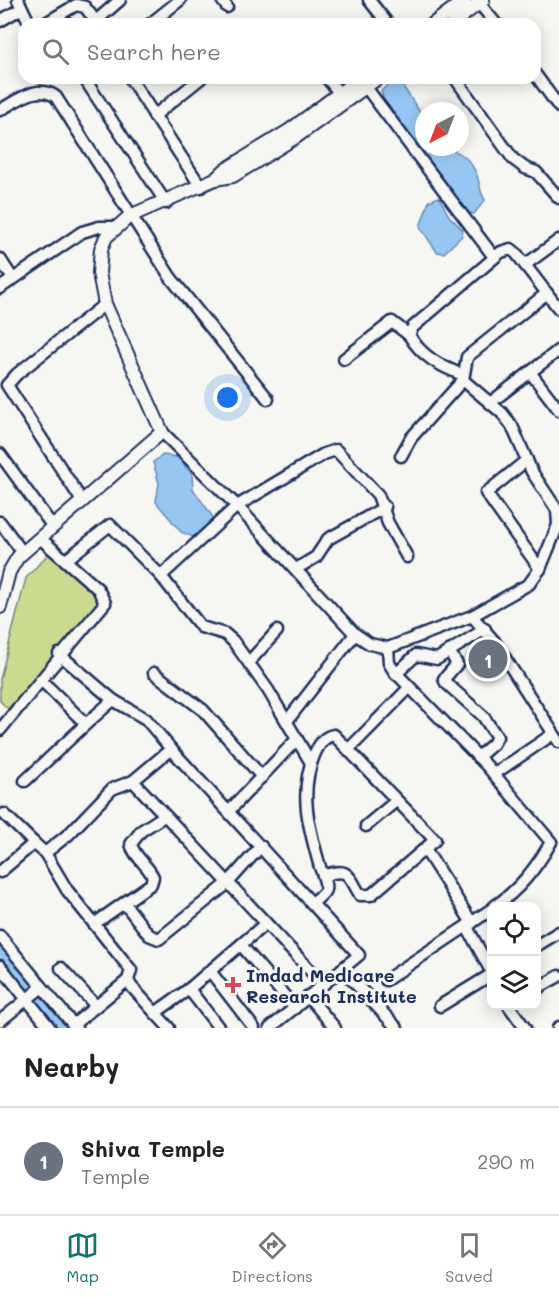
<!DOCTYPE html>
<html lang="en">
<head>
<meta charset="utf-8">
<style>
	body { margin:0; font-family:Mali,sans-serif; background:#f2f2f2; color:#222 }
	.controls { position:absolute; right:18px; bottom:18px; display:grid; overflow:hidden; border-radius:12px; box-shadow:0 3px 15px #0003 }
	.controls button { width:54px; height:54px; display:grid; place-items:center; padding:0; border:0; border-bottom:2px solid #e0e0e0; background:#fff; color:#222; font:30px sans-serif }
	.compass { position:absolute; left:415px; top:102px; width:54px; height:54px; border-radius:50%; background:#fff; box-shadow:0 3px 15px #0003; rotate:222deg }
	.you { position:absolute; left:228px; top:398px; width:21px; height:21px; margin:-15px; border:4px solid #fff; border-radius:50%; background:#1a73e8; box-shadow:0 0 0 9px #1a73e833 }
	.badge { display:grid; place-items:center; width:39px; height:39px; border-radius:50%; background:#0f766e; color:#fff; font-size:20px; font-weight:700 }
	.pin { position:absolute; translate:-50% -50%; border:3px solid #fff; box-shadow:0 2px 6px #0006 }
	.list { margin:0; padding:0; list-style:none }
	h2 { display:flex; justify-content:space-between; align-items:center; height:78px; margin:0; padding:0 24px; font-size:26px }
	h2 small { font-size:20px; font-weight:400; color:#767676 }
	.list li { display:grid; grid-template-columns:39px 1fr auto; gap:18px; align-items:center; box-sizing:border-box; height:108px; padding:0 24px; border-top:2px solid #e0e0e0 }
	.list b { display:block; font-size:22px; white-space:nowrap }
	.list p { margin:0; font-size:20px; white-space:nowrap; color:#767676 }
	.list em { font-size:20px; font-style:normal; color:#767676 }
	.icon { flex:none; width:33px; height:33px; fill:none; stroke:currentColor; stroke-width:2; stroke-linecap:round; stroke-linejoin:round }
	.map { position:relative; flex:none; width:559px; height:1028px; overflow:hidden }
	.search { position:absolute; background:#fff; box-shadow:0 3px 15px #0003; left:18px; right:18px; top:18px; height:66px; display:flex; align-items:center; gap:15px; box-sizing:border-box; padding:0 21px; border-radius:18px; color:#767676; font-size:22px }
	.sheet { height:186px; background:#fff }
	nav { display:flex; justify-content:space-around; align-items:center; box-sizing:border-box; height:84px; border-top:2px solid #e0e0e0; background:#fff; font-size:16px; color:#767676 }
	nav a { display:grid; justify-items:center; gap:3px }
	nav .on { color:#0f766e }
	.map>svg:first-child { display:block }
	.green { fill:#cadb90; stroke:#728577; stroke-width:1.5 }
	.water { fill:#96c7f2; stroke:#658ab7; stroke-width:1.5 }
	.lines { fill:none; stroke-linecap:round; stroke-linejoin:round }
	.canal { stroke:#96c7f2; stroke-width:9 }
	.minor-casing { stroke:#1b2f5e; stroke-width:15 }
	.major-casing { stroke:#1b2f5e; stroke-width:16 }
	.minor { stroke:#f6f6f2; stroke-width:10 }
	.major { stroke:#f6f6f2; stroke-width:12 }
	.poi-dot { fill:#d1495b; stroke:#f6f6f2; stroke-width:2 }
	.labels { text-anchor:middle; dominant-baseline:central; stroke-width:6; stroke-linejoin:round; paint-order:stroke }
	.poi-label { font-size:18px; font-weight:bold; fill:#1b2f5e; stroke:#f6f6f2; text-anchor:start }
</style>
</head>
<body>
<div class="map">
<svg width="559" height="1028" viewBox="0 0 559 1028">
	<rect width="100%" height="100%" fill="#f6f6f2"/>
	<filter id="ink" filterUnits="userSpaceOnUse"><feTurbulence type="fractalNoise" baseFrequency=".0167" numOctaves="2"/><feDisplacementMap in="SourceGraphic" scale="12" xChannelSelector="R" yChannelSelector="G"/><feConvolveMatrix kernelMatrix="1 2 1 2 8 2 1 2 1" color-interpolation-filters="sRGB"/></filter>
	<g filter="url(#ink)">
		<path class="green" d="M49,553L91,589L99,604L8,709L0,701V679L26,578Z"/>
		<g class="water">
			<path d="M394,80L402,85L424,118V147C447,147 465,148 476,173C480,182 479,191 485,200L474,214L466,212L384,102L381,91Z"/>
			<path d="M439,197L449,216L463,230L462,236L444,253L437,252L420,227L429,201Z"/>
			<path d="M163,455L177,457L192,474L193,489L215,520L193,537L181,532L156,502L159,483L153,462Z"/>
		</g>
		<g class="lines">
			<path class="canal" d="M0,950L63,1028"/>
			<g class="minor-casing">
				<g id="minor">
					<path d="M18,0L30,24"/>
					<path d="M222,0L227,7"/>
					<path d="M369,0L388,24"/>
					<path d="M479,3L496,24"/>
					<path d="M0,21L22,8"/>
					<path d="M96,21L120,0"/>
					<path d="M44,24L76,5L85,7L98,24"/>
					<path d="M150,24L180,0"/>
					<path d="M277,24H280"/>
					<path d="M535,74L559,107"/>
					<path d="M84,78L166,203"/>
					<path d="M130,78L201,187"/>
					<path d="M327,78L339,93"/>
					<path d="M455,78L513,159L525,168L536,172L559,198"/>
					<path d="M362,82L494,257"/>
					<path d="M0,110C17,101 38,83 56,97L171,278L268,399"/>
					<path d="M154,116L201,78"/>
					<path d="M0,259L13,279"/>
					<path d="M525,265L559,240"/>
					<path d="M0,288L82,232L99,227H115"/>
					<path d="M344,359L392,322L409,335"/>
					<path d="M530,372L559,410"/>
					<path d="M463,375C440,366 422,357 409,335L413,327L501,252L511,249L516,253L559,309"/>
					<path d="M490,403L559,350"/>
					<path d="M162,432L237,506L355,634L370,644L388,648L472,616L529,584L540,569L558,525L557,510L532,472L512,426L502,413L463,380"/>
					<path d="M0,454L53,527"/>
					<path d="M401,456L411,438L463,380L467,357L547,293"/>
					<path d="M527,460L486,493L540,569"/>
					<path d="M82,501L7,385L17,374L105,304"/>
					<path d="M0,522L23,553"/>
					<path d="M40,538L98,589L105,603L41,680"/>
					<path d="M66,560L110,525L161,576L201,627L225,634L233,641L268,690L311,763"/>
					<path d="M296,569L316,557L328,539L385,507"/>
					<path d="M161,576L237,506L324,454L336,450L378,495L388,523L407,557"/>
					<path d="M472,616L494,641L559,742"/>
					<path d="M388,648L389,663L394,671L487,766L551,842C537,867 519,890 495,906"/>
					<path d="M449,651L457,664L444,679L446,683L483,716L497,737L493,744L478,757"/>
					<path d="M59,654L113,700L86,724"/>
					<path d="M249,662L277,631"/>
					<path d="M154,673L203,710L262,777"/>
					<path d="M396,674L416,655L437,659L485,629"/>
					<path d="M113,700L146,719L171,749"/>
					<path d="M287,721L355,634"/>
					<path d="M0,730L41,680L86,724L25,781"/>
					<path d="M349,749L409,688"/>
					<path d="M494,774L553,734"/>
					<path d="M133,781L323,984"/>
					<path d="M229,811L297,739"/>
					<path d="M4,814L34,843"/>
					<path d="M366,826L396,801"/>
					<path d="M425,849L472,923"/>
					<path d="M45,853L67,890L131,970L128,980L131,986L169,1028"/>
					<path d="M0,872L34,843L45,853L69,834L112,789L133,781L171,749L359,955L270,1028"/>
					<path d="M313,903C316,899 324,894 325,890C327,883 322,873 320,867C309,828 298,792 315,753C319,745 324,736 334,735L435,840L371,895H360C348,874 348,867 323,876"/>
					<path d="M125,904L149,935L159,939L227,884L261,846"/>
					<path d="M94,924L151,884L153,877C148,865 134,857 131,844L141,831L164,816"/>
					<path d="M467,927L492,973"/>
					<path d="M0,936L76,1028"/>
					<path d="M241,945L295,1008"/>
					<path d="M536,946L559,932"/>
					<path d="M0,966L50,1028"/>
					<path d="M61,968L96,1006"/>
					<path d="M342,969L397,1028"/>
					<path d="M210,971L254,1028"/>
					<path d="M386,980L492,909"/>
					<path d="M536,989L559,976"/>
					<path d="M308,996L335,1028"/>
					<path d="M440,1006L492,974"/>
					<path d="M509,1006L525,1028"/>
					<path d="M155,1013L189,989"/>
					<path d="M0,1021L42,987"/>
					<path d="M73,1025L128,980"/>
					<path d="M219,1028L189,989L265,924"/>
					<path d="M558,1028L559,1027"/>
				</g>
			</g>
			<g class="major-casing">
				<g id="major">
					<path d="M433,24L465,0"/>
					<path d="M452,24L483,0"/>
					<path d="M216,179L225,170L290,130L360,78"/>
					<path d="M0,607L9,572L18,557L162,432L105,304L99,273L101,249L106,237L130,216L215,179L233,176L296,137L378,78"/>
				</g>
			</g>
			<use href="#minor" class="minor"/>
			<use href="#major" class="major"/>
		</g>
	</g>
	<path class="poi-dot" d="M230 976h6v6h6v6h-6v6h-6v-6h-6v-6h6z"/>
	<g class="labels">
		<g class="poi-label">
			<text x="246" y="975">Imdad Medicare<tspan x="246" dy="21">Research Institute</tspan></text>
		</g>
	</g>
</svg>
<div class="controls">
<button><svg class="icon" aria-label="locate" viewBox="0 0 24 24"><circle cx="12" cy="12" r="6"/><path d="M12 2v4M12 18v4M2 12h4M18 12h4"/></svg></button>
<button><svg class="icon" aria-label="layers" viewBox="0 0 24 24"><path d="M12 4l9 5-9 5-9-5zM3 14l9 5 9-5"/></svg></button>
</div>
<svg class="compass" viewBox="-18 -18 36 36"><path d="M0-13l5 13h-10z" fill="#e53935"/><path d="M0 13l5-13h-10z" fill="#767676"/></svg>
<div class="you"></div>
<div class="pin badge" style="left:488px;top:659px;background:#6b7280">1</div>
<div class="search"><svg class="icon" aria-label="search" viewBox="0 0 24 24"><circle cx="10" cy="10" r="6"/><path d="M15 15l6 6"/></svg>Search here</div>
</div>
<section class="sheet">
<h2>Nearby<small></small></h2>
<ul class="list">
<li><span class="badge" style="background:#6b7280">1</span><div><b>Shiva Temple</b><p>Temple</p></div><em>290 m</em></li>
</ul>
</section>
<nav>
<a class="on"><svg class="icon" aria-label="map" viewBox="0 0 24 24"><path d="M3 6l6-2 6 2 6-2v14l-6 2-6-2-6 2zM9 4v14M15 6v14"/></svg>Map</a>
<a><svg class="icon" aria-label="directions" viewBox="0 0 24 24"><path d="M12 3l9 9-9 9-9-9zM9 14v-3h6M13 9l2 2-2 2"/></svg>Directions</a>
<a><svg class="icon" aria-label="saved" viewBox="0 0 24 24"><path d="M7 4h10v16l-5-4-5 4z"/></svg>Saved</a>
</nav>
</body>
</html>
